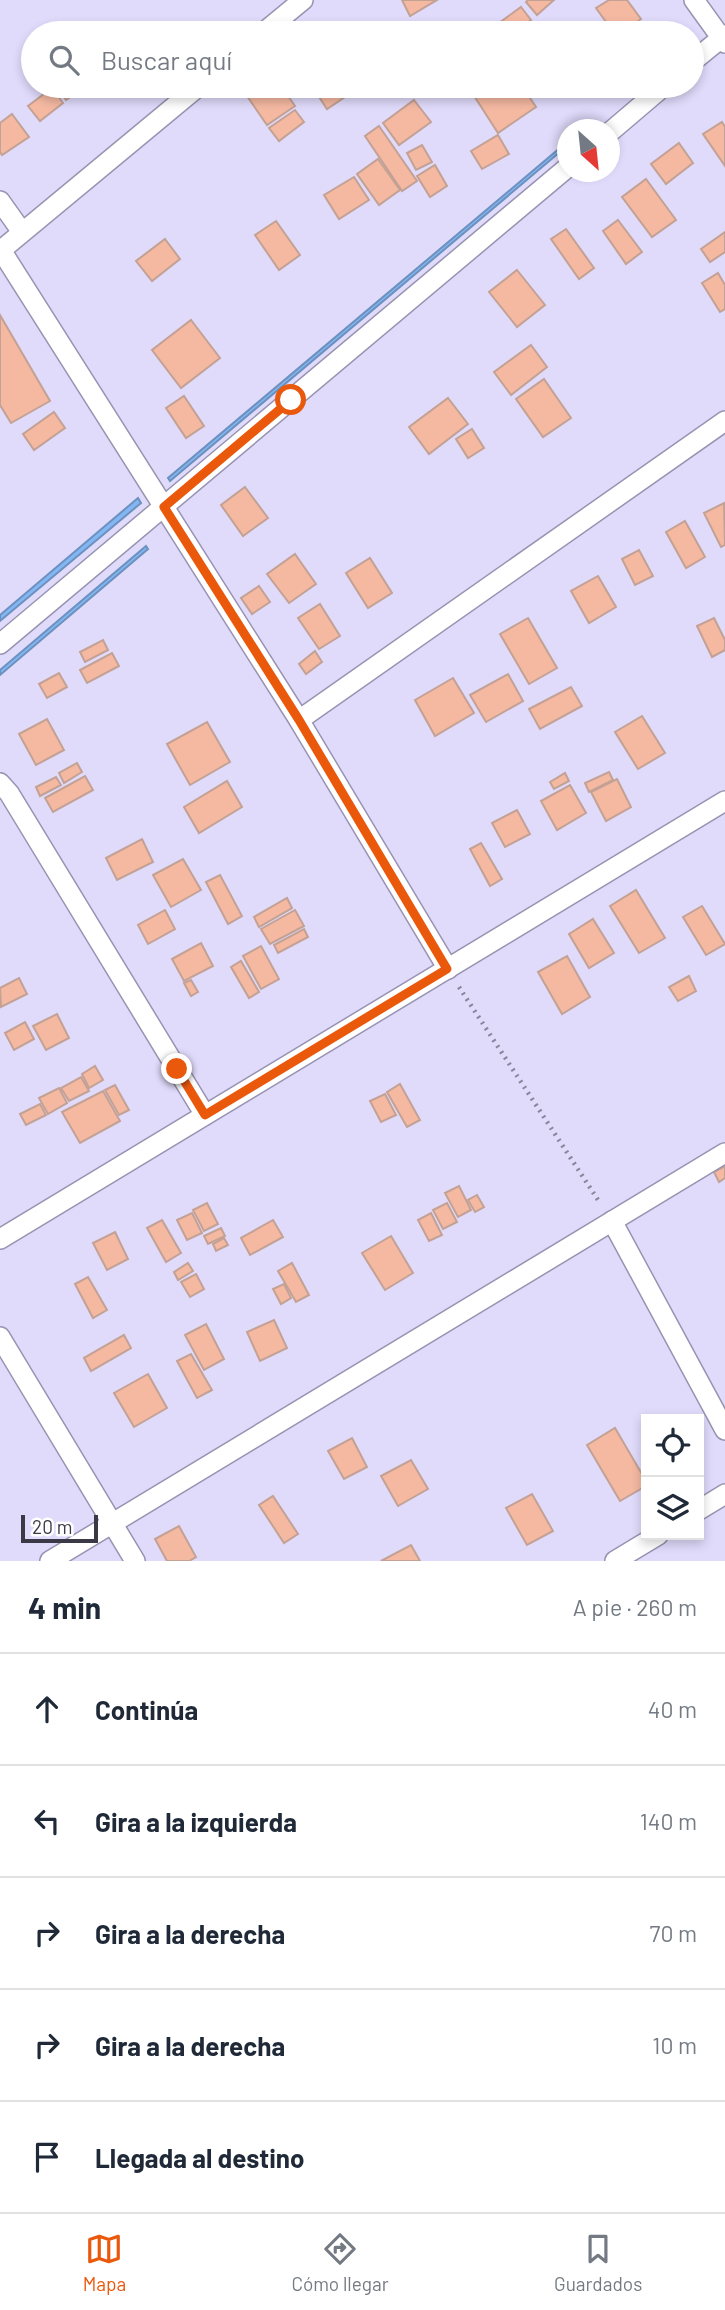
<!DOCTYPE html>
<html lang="es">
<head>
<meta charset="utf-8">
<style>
	body { margin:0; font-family:Barlow,sans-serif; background:#f2f2f3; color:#1f2937 }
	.controls { position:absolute; right:21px; bottom:21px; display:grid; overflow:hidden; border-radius:0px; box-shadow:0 4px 10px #0003 }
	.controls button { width:63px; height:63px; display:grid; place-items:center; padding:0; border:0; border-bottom:2px solid #e0e1e3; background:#fff; color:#1f2937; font:35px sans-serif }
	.compass { position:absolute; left:557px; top:119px; width:63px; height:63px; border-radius:50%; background:#fff; box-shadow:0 4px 10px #0003; rotate:153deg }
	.scale { position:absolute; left:21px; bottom:18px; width:77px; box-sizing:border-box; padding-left:7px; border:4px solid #3b3946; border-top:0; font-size:19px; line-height:24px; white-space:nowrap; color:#3b3946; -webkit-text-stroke:5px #fff; paint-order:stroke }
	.stop { position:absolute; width:21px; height:21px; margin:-16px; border:5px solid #ea580c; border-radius:50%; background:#fff }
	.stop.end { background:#ea580c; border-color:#fff; box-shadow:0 2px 7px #0008 }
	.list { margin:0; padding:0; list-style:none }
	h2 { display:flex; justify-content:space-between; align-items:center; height:91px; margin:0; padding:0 28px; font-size:30px }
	h2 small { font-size:23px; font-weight:400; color:#747a83 }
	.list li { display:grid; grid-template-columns:46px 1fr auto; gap:21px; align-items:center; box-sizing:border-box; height:112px; padding:0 28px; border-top:2px solid #e0e1e3 }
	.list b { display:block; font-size:26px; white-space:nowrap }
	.list em { font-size:23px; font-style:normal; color:#747a83 }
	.icon { flex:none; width:38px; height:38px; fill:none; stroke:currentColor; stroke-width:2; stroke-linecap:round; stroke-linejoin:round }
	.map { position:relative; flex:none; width:725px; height:1561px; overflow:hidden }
	.search { position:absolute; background:#fff; box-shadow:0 4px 10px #0003; left:21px; right:21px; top:21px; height:77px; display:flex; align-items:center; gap:18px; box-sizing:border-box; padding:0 24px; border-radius:38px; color:#747a83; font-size:26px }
	.sheet { height:651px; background:#fff }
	nav { display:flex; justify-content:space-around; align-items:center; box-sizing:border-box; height:98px; border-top:2px solid #e0e1e3; background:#fff; font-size:19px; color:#747a83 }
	nav a { display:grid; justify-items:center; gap:4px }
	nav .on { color:#ea580c }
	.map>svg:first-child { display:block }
	.water { fill:#82b7f3; stroke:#6d91bf; stroke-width:2 }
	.building { fill:#f5b9a2; stroke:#c3a195; stroke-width:2 }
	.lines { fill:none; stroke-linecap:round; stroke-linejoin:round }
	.minor-casing { stroke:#9893b1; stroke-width:22 }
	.path { stroke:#89859b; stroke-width:4.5; stroke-dasharray:2 5; stroke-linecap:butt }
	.minor { stroke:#fff; stroke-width:19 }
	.route { stroke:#ea580c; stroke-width:9 }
</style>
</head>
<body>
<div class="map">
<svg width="725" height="1561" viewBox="0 0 725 1561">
	<rect width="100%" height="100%" fill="#e0dbfb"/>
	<g class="water">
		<path d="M567,142V146L170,481L168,478Z"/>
		<path d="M138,498L141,503L0,621V615Z"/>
		<path d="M146,546L148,549L0,675V670Z"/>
	</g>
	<g class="building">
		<path d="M402,0H437L410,16Z"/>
		<path d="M528,0H554L537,15L526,2Z"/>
		<path d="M609,0H627L641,19L621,33H614L596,8Z"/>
		<path d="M521,7L531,20L512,33H485Z"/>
		<path d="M531,24L538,33H519Z"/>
		<path d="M56,86H85L66,100Z"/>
		<path d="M240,86H281L295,106L267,125Z"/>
		<path d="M312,86H346L351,93L327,109Z"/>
		<path d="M479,86H522L536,107L498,133L471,91Z"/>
		<path d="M52,88L63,103L40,121L28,106Z"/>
		<path d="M414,100L431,122L399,145L383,123Z"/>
		<path d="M295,110L304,122L279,141L269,128Z"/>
		<path d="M12,114L29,137L2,155L0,152V123Z"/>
		<path d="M722,122L725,127V166L703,134Z"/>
		<path d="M379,126L417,181L402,191L365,136Z"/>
		<path d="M498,135L509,154L482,169L471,151Z"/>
		<path d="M679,143L693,163L666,184L651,164Z"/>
		<path d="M422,145L432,162L416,170L407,153Z"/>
		<path d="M378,159L400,190L379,205L357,174Z"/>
		<path d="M435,165L447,186L430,197L417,176Z"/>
		<path d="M354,177L369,200L339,219L324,195Z"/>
		<path d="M646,179L676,220L652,237L622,197Z"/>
		<path d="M618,220L642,252L626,264L603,231Z"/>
		<path d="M276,221L300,255L279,270L255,235Z"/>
		<path d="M566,229L594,268L579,279L551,239Z"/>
		<path d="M725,232V252L710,262L701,249Z"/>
		<path d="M165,239L180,259L152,281L136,261Z"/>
		<path d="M517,270L545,305L517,327L489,292Z"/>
		<path d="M718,273L725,285V309L720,312L702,283Z"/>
		<path d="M0,315L50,401L11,423L0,405Z"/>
		<path d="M191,320L220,358L181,388L152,350Z"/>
		<path d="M531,345L547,367L511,395L494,372Z"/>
		<path d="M544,379L571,418L543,437L516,399Z"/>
		<path d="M184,396L204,426L186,438L166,408Z"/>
		<path d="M448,398L468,424L429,454L409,427Z"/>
		<path d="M54,412L65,428L34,450L23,434Z"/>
		<path d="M472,429L484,448L468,458L456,439Z"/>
		<path d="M245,487L268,518L243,536L221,505Z"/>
		<path d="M724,503L725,545L721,547L704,513Z"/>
		<path d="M685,521L705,557L686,568L666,532Z"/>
		<path d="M639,550L653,576L635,585L622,559Z"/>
		<path d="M295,554L316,584L289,603L267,574Z"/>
		<path d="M370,558L392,593L368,608L346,573Z"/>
		<path d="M598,576L616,607L589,623L571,591Z"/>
		<path d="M259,586L270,602L252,614L241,598Z"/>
		<path d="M320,604L340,636L319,649L298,618Z"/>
		<path d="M528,618L557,668L529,684L500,634Z"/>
		<path d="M714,618L725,640V650L712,657L697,626Z"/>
		<path d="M103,640L108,650L85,662L80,652Z"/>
		<path d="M315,651L322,662L306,674L299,664Z"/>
		<path d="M112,653L119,666L87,683L80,670Z"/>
		<path d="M59,673L67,687L47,698L39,684Z"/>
		<path d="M508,674L523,701L486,722L470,695Z"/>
		<path d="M453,678L474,713L435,736L415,700Z"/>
		<path d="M571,687L582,706L540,729L529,709Z"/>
		<path d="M642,716L665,753L638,769L615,732Z"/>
		<path d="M47,719L64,750L36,765L19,734Z"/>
		<path d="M207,722L230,762L190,785L167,744Z"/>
		<path d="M77,763L82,772L64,783L59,773Z"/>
		<path d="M609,772L613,780L589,792L585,783Z"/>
		<path d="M565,773L569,781L554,789L550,782Z"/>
		<path d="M85,776L93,790L53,812L45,798Z"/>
		<path d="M56,777L61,785L40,796L36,787Z"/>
		<path d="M617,779L631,807L606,821L591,792Z"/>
		<path d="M227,781L242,807L199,833L184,807Z"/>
		<path d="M570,785L586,813L557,830L541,801Z"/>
		<path d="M517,810L530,834L505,847L492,823Z"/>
		<path d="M142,839L153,862L117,880L106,858Z"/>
		<path d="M481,843L502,879L490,886L470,849Z"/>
		<path d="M183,859L201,890L171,907L153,875Z"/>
		<path d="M220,875L242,916L228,924L206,882Z"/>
		<path d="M636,890L665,938L639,953L610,906Z"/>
		<path d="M287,898L292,908L259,927L254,917Z"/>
		<path d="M702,906L725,944L706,955L683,917Z"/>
		<path d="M165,910L175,929L148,944L138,925Z"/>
		<path d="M295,910L304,926L270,944L261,929Z"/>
		<path d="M593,919L614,953L589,968L569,934Z"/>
		<path d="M304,929L308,937L278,953L274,945Z"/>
		<path d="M201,943L213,966L184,981L172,959Z"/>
		<path d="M261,946L279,979L261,989L243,956Z"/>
		<path d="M567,956L590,997L562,1014L538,972Z"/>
		<path d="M241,961L259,992L249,998L231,967Z"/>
		<path d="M689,976L696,991L678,1001L669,987Z"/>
		<path d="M19,978L27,994L1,1007L0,988Z"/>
		<path d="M191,980L198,992L191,996L184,983Z"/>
		<path d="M57,1014L69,1038L46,1050L33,1026Z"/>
		<path d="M25,1022L34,1039L14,1050L5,1033Z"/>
		<path d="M95,1066L103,1080L89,1088L82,1074Z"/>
		<path d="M81,1077L89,1091L69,1101L61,1088Z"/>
		<path d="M400,1084L420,1120L407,1127L387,1092Z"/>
		<path d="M115,1085L129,1110L119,1115L105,1090Z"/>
		<path d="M59,1088L67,1103L48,1114L39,1098Z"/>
		<path d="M103,1091L120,1121L80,1143L62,1112Z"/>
		<path d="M385,1094L396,1115L381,1122L370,1101Z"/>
		<path d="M40,1104L46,1115L26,1125L20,1114Z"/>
		<path d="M725,1166V1178L719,1182L714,1172Z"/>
		<path d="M459,1186L471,1210L458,1217L445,1193Z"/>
		<path d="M477,1195L484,1207L475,1212L468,1200Z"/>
		<path d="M207,1203L218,1224L204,1231L193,1210Z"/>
		<path d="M447,1203L457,1222L443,1229L433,1210Z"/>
		<path d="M192,1213L202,1233L187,1240L177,1220Z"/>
		<path d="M431,1213L442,1235L429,1241L418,1220Z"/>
		<path d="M162,1220L181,1253L166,1262L147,1228Z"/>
		<path d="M273,1220L283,1237L250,1255L241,1238Z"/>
		<path d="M221,1228L225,1236L208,1244L204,1236Z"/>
		<path d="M115,1232L128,1259L107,1270L93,1243Z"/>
		<path d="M391,1236L413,1273L385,1290L362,1253Z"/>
		<path d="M224,1238L228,1245L216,1251L213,1244Z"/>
		<path d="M188,1263L193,1271L178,1280L174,1272Z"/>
		<path d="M292,1263L309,1295L296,1302L278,1271Z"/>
		<path d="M196,1274L204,1289L190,1297L181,1282Z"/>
		<path d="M88,1277L107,1310L93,1318L75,1284Z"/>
		<path d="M284,1284L291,1298L281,1304L273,1289Z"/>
		<path d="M274,1320L287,1348L260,1361L247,1332Z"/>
		<path d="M206,1324L224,1359L204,1370L185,1335Z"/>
		<path d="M124,1335L131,1348L91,1371L84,1358Z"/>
		<path d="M191,1354L212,1390L197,1398L177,1361Z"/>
		<path d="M148,1374L167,1408L134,1427L114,1393Z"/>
		<path d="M615,1428L646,1481V1486L620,1501L587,1445Z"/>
		<path d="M352,1438L367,1467L344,1479L328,1451Z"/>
		<path d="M411,1460L428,1489L398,1506L381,1476Z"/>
		<path d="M532,1494L553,1531L527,1545L506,1508Z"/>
		<path d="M273,1496L298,1534L284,1543L259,1505Z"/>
		<path d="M179,1526L196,1557L189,1561H167L155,1539Z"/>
		<path d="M411,1545L420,1561H381Z"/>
	</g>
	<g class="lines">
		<g class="minor-casing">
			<g id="minor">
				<path d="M694,0L725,43"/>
				<path d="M263,33L303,0"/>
				<path d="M692,62L725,35"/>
				<path d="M610,132L664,86"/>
				<path d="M0,201L22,232"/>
				<path d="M1,250L299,720L448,969"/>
				<path d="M0,251L199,86"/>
				<path d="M0,644L568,167"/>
				<path d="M299,720L725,421"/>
				<path d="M0,783L9,793L205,1115"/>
				<path d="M612,1221L725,1430"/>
				<path d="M0,1239L725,801"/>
				<path d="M0,1337L135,1561"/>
				<path d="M699,1510L725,1494"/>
				<path d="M50,1561L725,1153"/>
				<path d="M615,1561L658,1535"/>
			</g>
		</g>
		<path class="path" d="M459,987L600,1203"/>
		<use href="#minor" class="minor"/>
	</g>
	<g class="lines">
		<path class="route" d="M177,1069L205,1115L447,969L299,720L164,507L291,400"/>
	</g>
</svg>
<div class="controls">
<button><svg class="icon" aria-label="locate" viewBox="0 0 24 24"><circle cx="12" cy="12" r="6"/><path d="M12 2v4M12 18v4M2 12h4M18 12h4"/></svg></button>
<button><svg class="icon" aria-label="layers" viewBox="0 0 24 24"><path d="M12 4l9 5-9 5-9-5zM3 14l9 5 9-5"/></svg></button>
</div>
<svg class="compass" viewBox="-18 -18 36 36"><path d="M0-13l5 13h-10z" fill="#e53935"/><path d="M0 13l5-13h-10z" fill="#747a83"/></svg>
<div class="scale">20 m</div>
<div class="stop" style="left:291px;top:400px"></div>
<div class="stop end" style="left:177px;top:1069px"></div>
<div class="search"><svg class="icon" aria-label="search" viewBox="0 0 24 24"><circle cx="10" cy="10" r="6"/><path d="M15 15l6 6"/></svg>Buscar aquí</div>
</div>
<section class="sheet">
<h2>4 min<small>A pie · 260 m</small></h2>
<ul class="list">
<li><svg class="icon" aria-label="ahead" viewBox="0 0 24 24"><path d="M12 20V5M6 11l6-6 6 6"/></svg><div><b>Continúa</b></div><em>40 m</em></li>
<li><svg class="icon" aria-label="left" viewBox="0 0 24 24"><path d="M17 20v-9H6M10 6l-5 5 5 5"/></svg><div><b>Gira a la izquierda</b></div><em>140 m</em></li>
<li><svg class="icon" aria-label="right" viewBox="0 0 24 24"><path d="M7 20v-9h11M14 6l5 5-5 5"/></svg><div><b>Gira a la derecha</b></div><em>70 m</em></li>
<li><svg class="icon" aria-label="right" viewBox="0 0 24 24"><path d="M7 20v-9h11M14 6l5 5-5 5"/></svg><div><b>Gira a la derecha</b></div><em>10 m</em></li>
<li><svg class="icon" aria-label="arrive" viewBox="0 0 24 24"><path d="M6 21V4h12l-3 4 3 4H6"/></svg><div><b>Llegada al destino</b></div></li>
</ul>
</section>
<nav>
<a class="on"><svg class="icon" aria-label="map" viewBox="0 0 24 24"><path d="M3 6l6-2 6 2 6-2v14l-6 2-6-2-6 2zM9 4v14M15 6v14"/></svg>Mapa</a>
<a><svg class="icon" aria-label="directions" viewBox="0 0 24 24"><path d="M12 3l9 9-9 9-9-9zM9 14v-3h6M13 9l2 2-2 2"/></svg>Cómo llegar</a>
<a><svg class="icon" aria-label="saved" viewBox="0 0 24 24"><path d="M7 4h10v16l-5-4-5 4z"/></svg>Guardados</a>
</nav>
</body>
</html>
